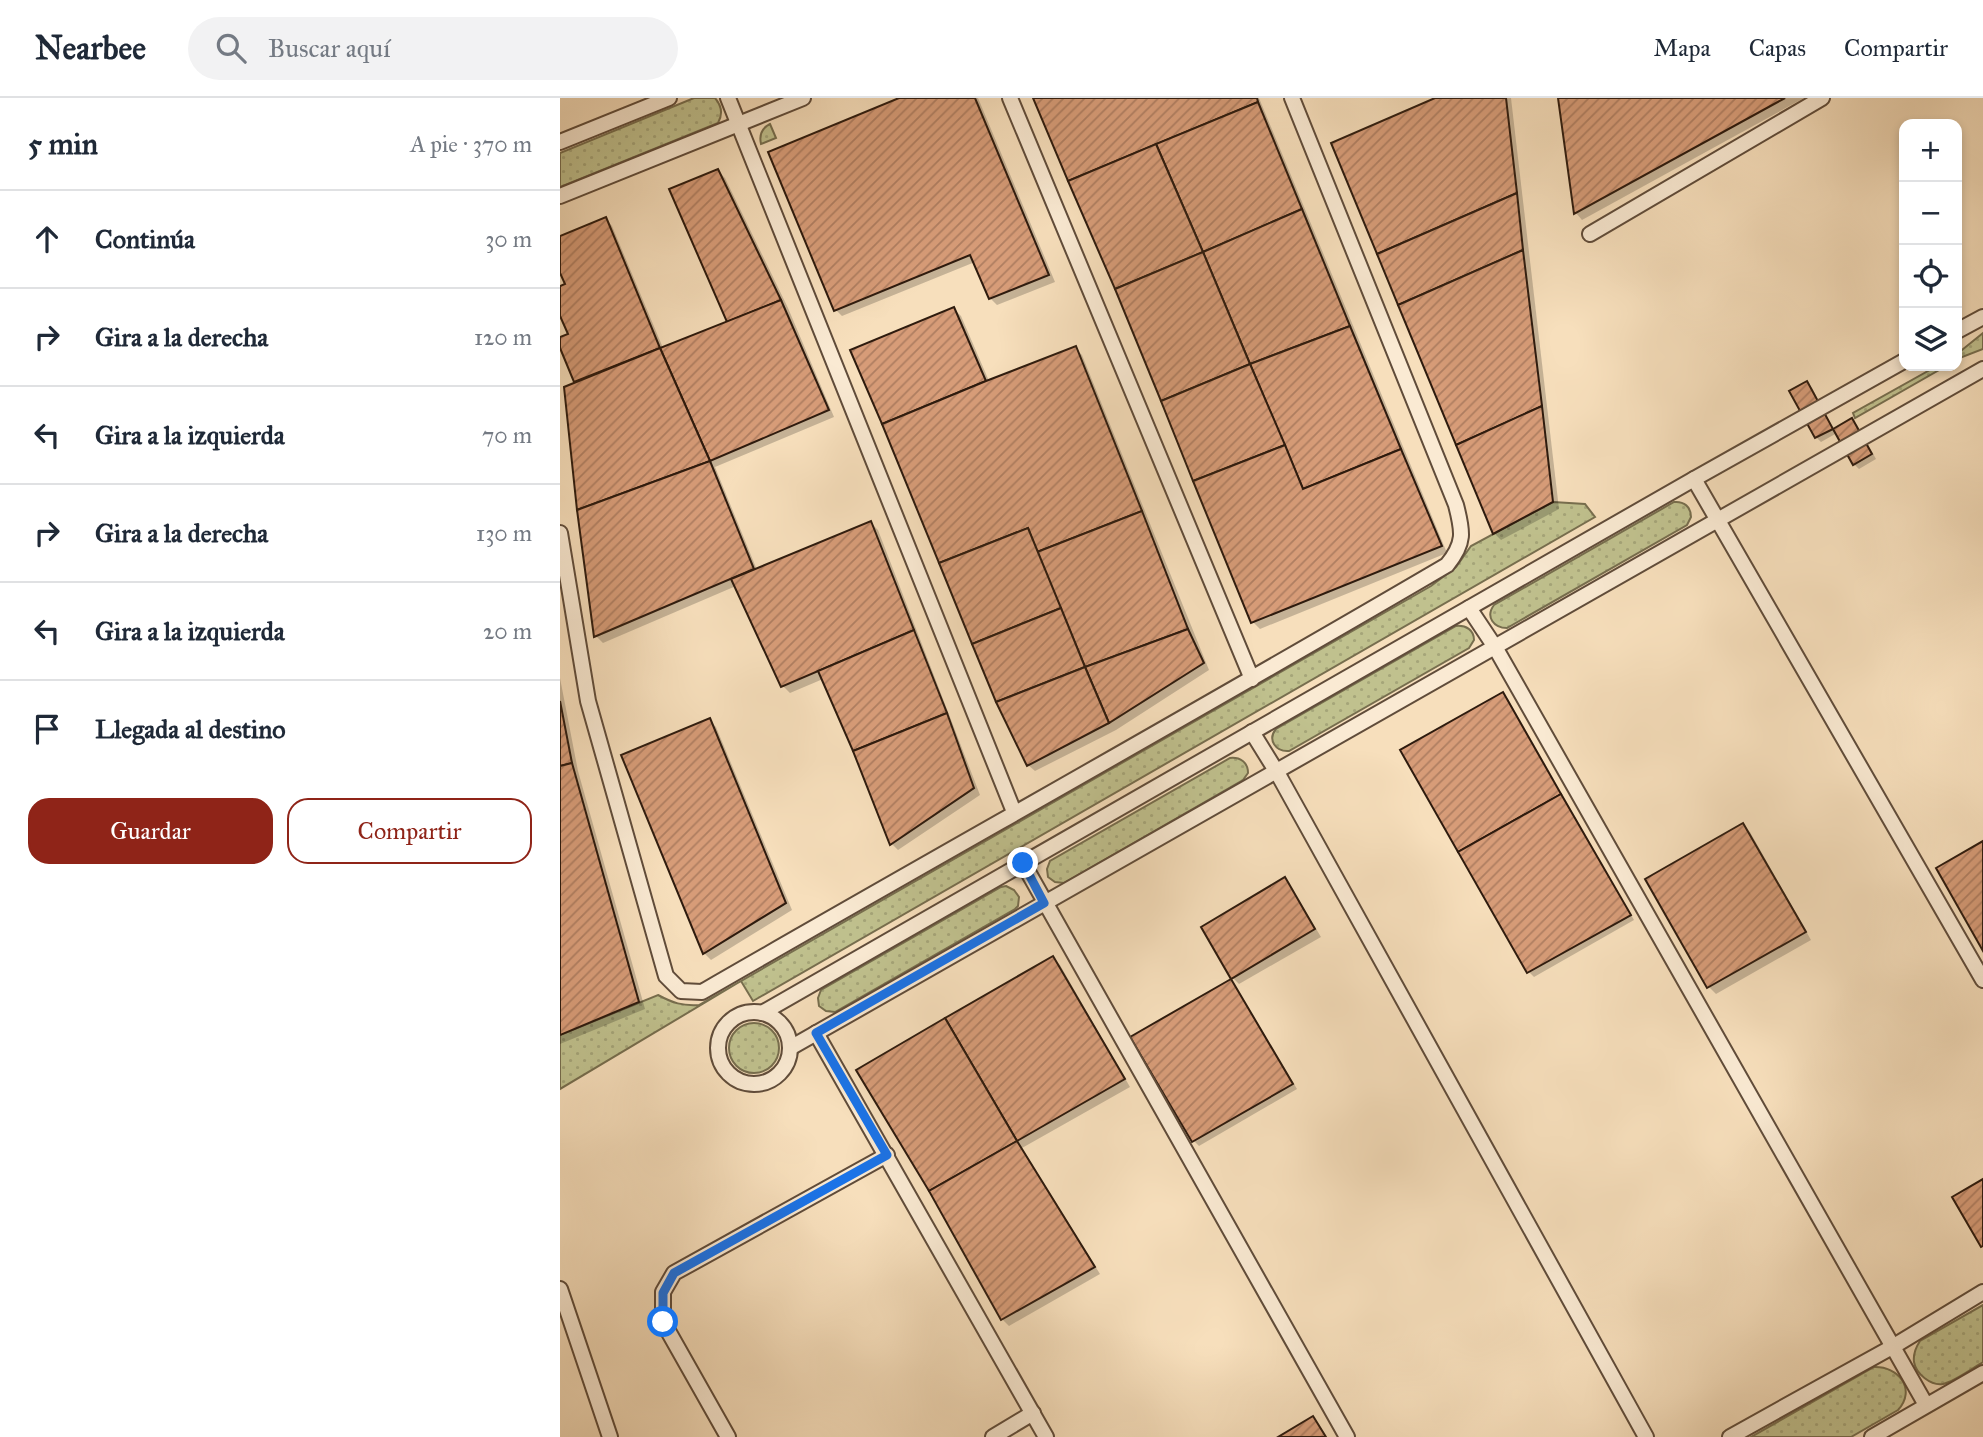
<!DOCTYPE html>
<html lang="es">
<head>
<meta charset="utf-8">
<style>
	body { margin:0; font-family:"IM FELL Great Primer",serif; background:#f2f2f3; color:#1f2937 }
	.controls { position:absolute; right:21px; top:21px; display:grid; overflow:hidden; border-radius:14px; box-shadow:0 4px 10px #0003 }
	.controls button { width:63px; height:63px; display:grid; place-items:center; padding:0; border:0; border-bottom:2px solid #e0e1e3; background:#fff; color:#1f2937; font:35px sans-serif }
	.stop { position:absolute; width:21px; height:21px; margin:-16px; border:5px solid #1a73e8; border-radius:50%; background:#fff }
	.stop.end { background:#1a73e8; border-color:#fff; box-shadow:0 2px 7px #0008 }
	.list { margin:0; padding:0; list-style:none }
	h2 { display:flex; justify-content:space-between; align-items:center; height:91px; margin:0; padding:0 28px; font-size:30px }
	h2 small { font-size:23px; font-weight:400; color:#747a83 }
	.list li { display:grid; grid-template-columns:46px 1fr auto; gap:21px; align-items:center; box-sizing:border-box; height:98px; padding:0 28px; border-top:2px solid #e0e1e3 }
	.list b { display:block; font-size:26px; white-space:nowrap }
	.list em { font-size:23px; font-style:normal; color:#747a83 }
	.actions { display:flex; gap:14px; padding:21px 28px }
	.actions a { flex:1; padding:16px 0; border:2px solid #8f2418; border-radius:21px; text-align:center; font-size:24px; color:#8f2418 }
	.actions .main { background:#8f2418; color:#fff }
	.icon { flex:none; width:38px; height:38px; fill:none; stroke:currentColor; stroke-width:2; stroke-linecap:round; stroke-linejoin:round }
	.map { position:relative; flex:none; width:1423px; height:1339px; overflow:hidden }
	header { display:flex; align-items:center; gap:42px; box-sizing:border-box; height:98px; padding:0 35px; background:#fff; border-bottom:2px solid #e0e1e3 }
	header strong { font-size:33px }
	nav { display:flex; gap:38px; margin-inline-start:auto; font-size:24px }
	.search { width:490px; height:63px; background:#f2f2f3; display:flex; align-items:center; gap:18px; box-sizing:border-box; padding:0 24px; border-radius:38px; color:#747a83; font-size:26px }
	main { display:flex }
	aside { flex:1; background:#fff }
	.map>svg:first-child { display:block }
	.grass { fill:url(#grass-dots); stroke:#776e4e; stroke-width:2 }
	.shadow { fill:#0003 }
	.building { fill:url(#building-hatch); stroke:#2e1b0e; stroke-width:2 }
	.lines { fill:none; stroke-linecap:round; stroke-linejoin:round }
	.minor-casing { stroke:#604c3a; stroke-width:18 }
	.minor { stroke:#faead3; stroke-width:14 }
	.route { stroke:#1a73e8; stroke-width:9 }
</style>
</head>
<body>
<header>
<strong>Nearbee</strong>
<div class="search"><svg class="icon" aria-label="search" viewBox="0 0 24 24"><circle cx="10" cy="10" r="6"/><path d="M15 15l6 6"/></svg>Buscar aquí</div>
<nav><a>Mapa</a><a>Capas</a><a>Compartir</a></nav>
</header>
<main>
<aside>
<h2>5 min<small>A pie · 370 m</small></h2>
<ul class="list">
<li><svg class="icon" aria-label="ahead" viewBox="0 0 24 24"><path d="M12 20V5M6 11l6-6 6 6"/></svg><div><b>Continúa</b></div><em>30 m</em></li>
<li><svg class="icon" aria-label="right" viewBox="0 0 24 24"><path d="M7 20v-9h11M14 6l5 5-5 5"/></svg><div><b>Gira a la derecha</b></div><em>120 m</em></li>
<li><svg class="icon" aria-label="left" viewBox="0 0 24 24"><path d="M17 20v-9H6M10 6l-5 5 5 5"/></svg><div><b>Gira a la izquierda</b></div><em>70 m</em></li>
<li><svg class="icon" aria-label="right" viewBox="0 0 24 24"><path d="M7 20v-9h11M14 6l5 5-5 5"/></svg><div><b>Gira a la derecha</b></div><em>130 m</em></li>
<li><svg class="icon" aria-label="left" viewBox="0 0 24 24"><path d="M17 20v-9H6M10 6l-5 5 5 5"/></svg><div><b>Gira a la izquierda</b></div><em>20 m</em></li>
<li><svg class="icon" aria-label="arrive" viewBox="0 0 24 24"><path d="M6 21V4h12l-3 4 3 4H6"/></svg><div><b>Llegada al destino</b></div></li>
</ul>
<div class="actions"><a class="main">Guardar</a><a>Compartir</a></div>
</aside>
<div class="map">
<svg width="1423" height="1339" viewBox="0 0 1423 1339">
	<defs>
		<pattern id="grass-dots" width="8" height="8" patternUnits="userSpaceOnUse" patternTransform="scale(1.75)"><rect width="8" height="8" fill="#c0c18e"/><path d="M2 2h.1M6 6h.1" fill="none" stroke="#a5a579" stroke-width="1.8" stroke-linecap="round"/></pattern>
		<pattern id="building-hatch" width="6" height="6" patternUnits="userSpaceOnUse" patternTransform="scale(1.75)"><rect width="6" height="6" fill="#d79c78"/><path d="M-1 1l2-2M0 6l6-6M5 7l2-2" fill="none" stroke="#af7e61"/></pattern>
	</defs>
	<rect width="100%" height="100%" fill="#f7dfbc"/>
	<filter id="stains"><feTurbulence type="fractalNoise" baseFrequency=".00286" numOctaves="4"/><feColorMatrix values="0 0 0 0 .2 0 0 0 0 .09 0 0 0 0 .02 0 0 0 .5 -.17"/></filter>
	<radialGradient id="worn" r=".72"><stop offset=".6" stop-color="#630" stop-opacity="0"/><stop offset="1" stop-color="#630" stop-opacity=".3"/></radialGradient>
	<g class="grass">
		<path d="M134,0H155C162,8 163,16 158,25L0,89V55Z"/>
		<path d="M210,26L216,40L201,46C199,37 202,30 210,26Z"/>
		<path d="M1423,235V251L1397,261V256Z"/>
		<path d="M1377,268H1386L1295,320L1293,315Z"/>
		<path d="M993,404L1025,406L1035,419L193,903L181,883L0,991V937L98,897C113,905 122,908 139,907L871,488L896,469L911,448Z"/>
		<path d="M1114,404C1124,403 1131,409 1131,419L1127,427L947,530C934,530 925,519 934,507Z"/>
		<path d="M896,528C906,527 914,532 914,542L909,550L729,653C716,654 707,642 716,631Z"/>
		<path d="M670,660C680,659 688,664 688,675L683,682L504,785L495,784L488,779L487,771L490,763Z"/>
		<path d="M446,788L454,792L459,799L458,808L455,811L275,914L266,913L259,908L258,900L261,892L441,789Z"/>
		<circle cx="194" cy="950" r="25"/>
		<path d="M1423,1207V1264C1413,1270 1394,1284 1383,1286C1371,1288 1356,1276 1354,1264C1353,1256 1356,1249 1360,1243Z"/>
		<path d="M1314,1269C1338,1268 1357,1291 1338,1312L1291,1339H1191Z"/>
	</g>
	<g class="shadow">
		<path d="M343,0H418L495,184L437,207L430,200L415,164L282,218L276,212Z"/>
		<path d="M475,0H699L887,455L700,531L693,524L603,302Z"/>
		<path d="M880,0H951L999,411L941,442L934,435Z"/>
		<path d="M1000,0H1244L1022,122L1016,115Z"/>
		<path d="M158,73L165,80L228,210L274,319L155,369L197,472L311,425L318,432L420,697L338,752L332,746L263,581L230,595L223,588L176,488L43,545L36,538L17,285L0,245V241L10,237L0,213V190L7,187L0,170V140L46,121L52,128L103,250L169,225Z"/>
		<path d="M394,211L401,218L429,283L515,250L522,257L649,572L556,632L475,673L468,667Z"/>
		<path d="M1247,286L1252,290L1274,332L1292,322L1297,327L1316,361L1299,371L1294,366L1277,335L1261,344L1256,339Z"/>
		<path d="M0,580L18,673L85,911L0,946Z"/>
		<path d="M943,596L948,601L1074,822L974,879L969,874L843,653Z"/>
		<path d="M149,622L156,629L232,812L151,862L144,855Z"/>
		<path d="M1183,728L1190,734L1251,842L1156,896L1149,889L1087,782Z"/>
		<path d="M724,782L731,789L761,839L679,886L673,880Z"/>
		<path d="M493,860L500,867L570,989L462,1050L540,1176L449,1228L442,1221L370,1093Z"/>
		<path d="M672,882L737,991L639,1048L634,1043L573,939Z"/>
	</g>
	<g class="building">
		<path d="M339,0H415L489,177L429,201L410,157L274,213L208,54Z"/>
		<path d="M473,0H697L698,4L508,83Z"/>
		<path d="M875,0H946L957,95L817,156L771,45Z"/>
		<path d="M998,0H1225L1014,116Z"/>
		<path d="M698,4L742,111L643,154L596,46Z"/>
		<path d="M596,46L643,154L555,191L508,83Z"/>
		<path d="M158,71L221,202L167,224L109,91Z"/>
		<path d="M957,95L963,152L838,207L817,156Z"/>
		<path d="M742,111L790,228L690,266L643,154Z"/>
		<path d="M46,119L100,250L14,284L0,250V239L8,236L0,218V188L5,186L0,175V138Z"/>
		<path d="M963,152L982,308L896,347L838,207Z"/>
		<path d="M643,154L690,266L601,303L555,191Z"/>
		<path d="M221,202L269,312L150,363L100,250Z"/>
		<path d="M394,209L426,283L322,326L290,252Z"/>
		<path d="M790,228L841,351L743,391L690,266Z"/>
		<path d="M516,248L582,413L477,454L468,430L379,465L322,326L426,283Z"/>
		<path d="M100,250L150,363L17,412L4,289Z"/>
		<path d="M690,266L725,347L633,383L601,303Z"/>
		<path d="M1247,283L1273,331L1255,340L1229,293Z"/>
		<path d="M982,308L993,404L933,436L896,347Z"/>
		<path d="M1292,320L1312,356L1293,367L1273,331Z"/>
		<path d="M725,347L743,391L841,351L882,448L691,525L633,383Z"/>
		<path d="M150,363L194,471L34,539L17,412Z"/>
		<path d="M582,413L628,531L525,569L477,454Z"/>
		<path d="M311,423L354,532L221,589L171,481Z"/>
		<path d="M468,430L501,510L412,546L379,465Z"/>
		<path d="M501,510L525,569L436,604L412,546Z"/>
		<path d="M628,531L644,565L549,625L525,569Z"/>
		<path d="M354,532L387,615L293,653L258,573Z"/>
		<path d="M525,569L549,625L467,668L436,604Z"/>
		<path d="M943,594L1001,696L898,754L840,652Z"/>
		<path d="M0,603L12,665L0,668Z"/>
		<path d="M387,615L414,690L330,747L293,653Z"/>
		<path d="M150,620L226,805L143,856L61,657Z"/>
		<path d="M12,665L79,904L0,937V668Z"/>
		<path d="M1001,696L1071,817L967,875L898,754Z"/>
		<path d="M1183,725L1246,834L1147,890L1085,781Z"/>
		<path d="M1423,743V853L1376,770Z"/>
		<path d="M725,779L755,831L671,881L641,829Z"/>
		<path d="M493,858L565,981L457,1043L385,920Z"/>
		<path d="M671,881L733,986L632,1044L570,939Z"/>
		<path d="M385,920L457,1043L369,1093L296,972Z"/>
		<path d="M457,1043L535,1169L441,1222L369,1093Z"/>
		<path d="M1423,1081V1148L1421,1149L1392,1099Z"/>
		<path d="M753,1318L766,1339H718Z"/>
	</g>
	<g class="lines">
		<g class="minor-casing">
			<g id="minor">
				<path d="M168,0L454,714"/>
				<path d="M450,0L692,581"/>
				<path d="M0,44L109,0"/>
				<path d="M0,98L243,0"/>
				<path d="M1030,136L1262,0"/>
				<path d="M1397,233L1423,219"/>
				<path d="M1134,381L1423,882"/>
				<path d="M0,435L28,603L106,878L121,893L142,894C390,751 640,612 887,467C905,445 903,434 896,407L732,0"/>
				<path d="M909,510L935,549L1366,1307"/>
				<path d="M692,634L718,676L1086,1339"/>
				<path d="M463,765L787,1339"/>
				<circle cx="194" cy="950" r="36"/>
				<path d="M202,915L1134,381L1344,263"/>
				<path d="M256,935L486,1339"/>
				<path d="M230,950L1423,271"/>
				<path d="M0,1191L50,1339"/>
				<path d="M168,1339L103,1224V1194L114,1175L327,1057"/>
				<path d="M433,1339L473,1315"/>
				<path d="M1170,1339L1334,1248L1423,1194"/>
				<path d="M1312,1339L1423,1275"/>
			</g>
		</g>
		<use href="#minor" class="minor"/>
	</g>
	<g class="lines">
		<path class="route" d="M103,1224V1195L114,1175L327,1057L256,935L484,805L463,765"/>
	</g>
	<rect width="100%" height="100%" filter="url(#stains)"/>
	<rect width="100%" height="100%" fill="url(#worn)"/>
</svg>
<div class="controls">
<button>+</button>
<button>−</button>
<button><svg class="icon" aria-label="locate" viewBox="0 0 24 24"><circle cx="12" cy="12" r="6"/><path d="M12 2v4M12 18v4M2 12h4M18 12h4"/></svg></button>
<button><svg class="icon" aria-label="layers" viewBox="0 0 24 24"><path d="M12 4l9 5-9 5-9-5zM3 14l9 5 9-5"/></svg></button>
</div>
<div class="stop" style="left:103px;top:1224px"></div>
<div class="stop end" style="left:463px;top:765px"></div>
</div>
</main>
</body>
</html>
